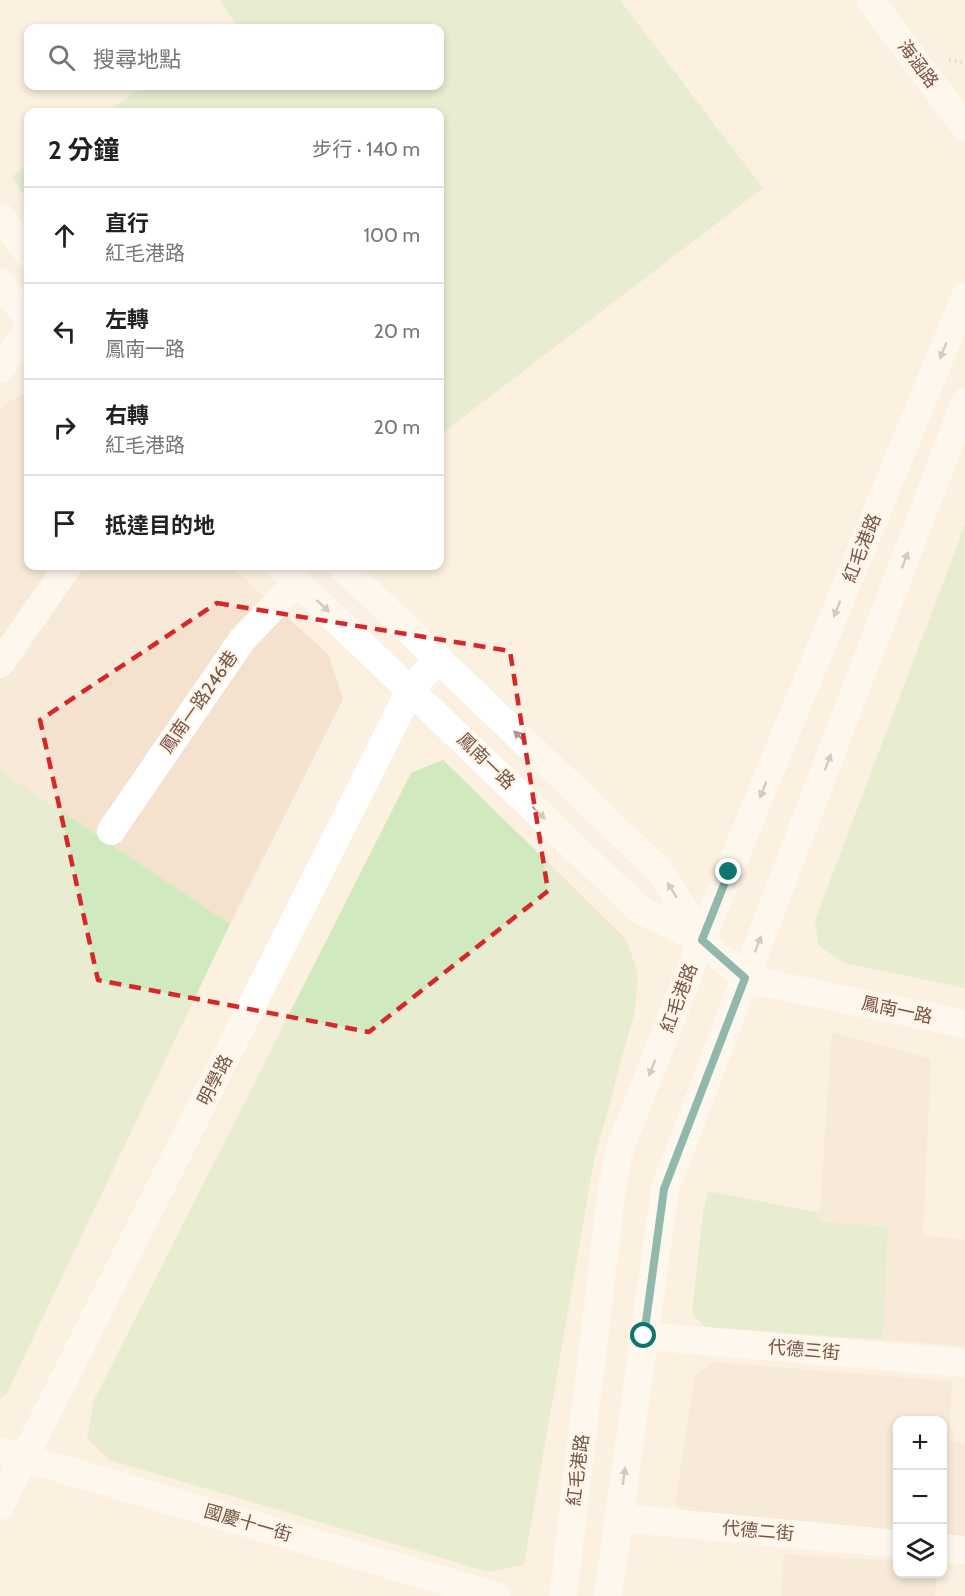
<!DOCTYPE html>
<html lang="zh-TW">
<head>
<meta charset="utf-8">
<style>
	body { margin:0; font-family:Cabin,"Noto Sans TC",sans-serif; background:#f6f6f6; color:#222 }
	.controls { position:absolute; right:18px; bottom:18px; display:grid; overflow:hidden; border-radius:12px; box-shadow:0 3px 9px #0003 }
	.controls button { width:54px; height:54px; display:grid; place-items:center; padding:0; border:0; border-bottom:2px solid #e0e0e0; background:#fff; color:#222; font:30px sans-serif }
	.stop { position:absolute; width:18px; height:18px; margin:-14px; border:4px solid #0f766e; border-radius:50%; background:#fff }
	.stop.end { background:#0f766e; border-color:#fff; box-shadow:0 2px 6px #0008 }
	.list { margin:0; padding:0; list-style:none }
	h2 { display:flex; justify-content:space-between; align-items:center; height:78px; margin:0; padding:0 24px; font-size:26px }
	h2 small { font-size:20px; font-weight:400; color:#767676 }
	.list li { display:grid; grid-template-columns:39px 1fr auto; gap:18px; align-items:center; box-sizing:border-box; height:96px; padding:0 24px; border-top:2px solid #e0e0e0 }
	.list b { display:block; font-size:22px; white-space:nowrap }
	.list p { margin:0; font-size:20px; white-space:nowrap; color:#767676 }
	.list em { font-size:20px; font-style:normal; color:#767676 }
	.icon { flex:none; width:33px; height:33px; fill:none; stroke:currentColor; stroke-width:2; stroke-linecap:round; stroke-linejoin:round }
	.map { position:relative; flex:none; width:965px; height:1596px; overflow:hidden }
	.search { position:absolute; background:#fff; box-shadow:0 3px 9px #0003; left:24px; top:24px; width:420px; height:66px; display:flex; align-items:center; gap:15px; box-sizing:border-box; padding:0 21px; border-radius:12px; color:#767676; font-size:22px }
	.panel { position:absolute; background:#fff; box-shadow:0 3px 9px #0003; left:24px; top:108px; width:420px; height:462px; border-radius:12px }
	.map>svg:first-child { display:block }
	.residential { fill:#f4e2ce }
	.green { fill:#d1e9be }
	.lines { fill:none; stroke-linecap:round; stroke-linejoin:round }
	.path { stroke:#d6b09b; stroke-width:4; stroke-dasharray:1.5 4.5; stroke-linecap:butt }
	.minor { stroke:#fff; stroke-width:28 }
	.oneway { fill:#ab9991 }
	.route { stroke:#0f766e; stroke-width:8 }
	.marked { fill:none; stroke:#d62828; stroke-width:4.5; stroke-dasharray:12 8; stroke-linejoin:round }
	.labels { text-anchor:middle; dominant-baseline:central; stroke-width:4.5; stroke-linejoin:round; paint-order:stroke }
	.street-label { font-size:18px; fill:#735547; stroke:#fff4e6 }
</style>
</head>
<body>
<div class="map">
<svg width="965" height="1596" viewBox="0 0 965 1596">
	<rect width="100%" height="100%" fill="#fcf0e0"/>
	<g class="residential">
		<path d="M28,391V566H230L328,654L343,699L230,924L0,770V410L6,403Z"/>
		<path d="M832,1032L931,1059L923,1235L965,1240V1346L883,1340L888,1227L819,1221Z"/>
		<path d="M713,1362L952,1381L949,1441L965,1444V1539L943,1537L942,1420H898L897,1533L689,1516L675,1504L695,1375Z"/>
		<path d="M784,1554L897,1561L898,1574H937L935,1596H781Z"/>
	</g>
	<g class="green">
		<path d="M219,0H620L763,188L440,435V112H105L145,86H440V28H228L235,23Z"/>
		<path d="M28,165V200L11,177Z"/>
		<path d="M965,525V988L844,963L818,945L815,920Z"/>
		<path d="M443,760L626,939L638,973L635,1010L594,1161L524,1565L489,1572L109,1460L87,1438L94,1400L411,773Z"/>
		<path d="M0,770L230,924L6,1395L0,1398Z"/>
		<path d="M708,1191L820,1213L819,1221L888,1227L883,1340L704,1327L692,1313L703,1212Z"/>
	</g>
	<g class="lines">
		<path class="path" d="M949,60L965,63"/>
		<g class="minor">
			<path d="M870,0L965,127"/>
			<path d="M0,216L28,253"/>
			<path d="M0,282L28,318"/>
			<path d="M0,369L28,330"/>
			<path d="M280,566L640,910L702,940L745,979L965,1024"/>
			<path d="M341,566L660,871L702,940"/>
			<path d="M0,664L68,566"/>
			<path d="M111,831L242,640L297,582"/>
			<path d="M644,1336L965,1363"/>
			<path d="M0,1451L496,1596"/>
			<path d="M0,1506L411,689L438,659"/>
			<path d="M618,1518L898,1544"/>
			<path d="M942,1548L965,1550"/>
			<path d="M563,1596L613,1181L621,1146L729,871L965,297"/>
			<path d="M608,1596L665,1189L965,402"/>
		</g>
	</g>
	<defs><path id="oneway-solid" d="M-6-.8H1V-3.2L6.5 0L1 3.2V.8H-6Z" transform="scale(1.5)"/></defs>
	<g class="oneway">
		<use href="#oneway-solid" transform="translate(943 351) rotate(112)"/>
		<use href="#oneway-solid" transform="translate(905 560) rotate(-69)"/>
		<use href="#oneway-solid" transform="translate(323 606) rotate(43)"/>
		<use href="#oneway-solid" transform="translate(837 609) rotate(112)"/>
		<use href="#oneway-solid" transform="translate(520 737) rotate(-136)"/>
		<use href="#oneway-solid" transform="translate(828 762) rotate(-69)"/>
		<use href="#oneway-solid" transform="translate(763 790) rotate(112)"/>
		<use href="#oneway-solid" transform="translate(539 813) rotate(44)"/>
		<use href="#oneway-solid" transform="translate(672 890) rotate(-121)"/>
		<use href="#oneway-solid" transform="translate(758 944) rotate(-69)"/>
		<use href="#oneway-solid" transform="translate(652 1068) rotate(112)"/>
		<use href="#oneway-solid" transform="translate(624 1476) rotate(-82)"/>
	</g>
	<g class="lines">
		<path class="route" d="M644,1336L664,1189L745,978L702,940L729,872"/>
	</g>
	<path d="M0 0H965V1596H0ZM217,603L510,651L548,891L369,1032L98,980L40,720Z" fill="#fcf0e0" fill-opacity=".55" fill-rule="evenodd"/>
	<path class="marked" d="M217,603L510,651L548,891L369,1032L98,980L40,720Z"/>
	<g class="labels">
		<g class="street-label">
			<text transform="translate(918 64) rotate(53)">海涵路</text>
			<text transform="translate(862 548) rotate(-68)">紅毛港路</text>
			<text transform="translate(199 702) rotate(-55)">鳳南一路246巷</text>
			<text transform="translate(486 761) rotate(44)">鳳南一路</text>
			<text transform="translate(679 998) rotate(-69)">紅毛港路</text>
			<text transform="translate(897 1010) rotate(12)">鳳南一路</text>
			<text transform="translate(215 1080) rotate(-63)">明學路</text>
			<text transform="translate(804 1350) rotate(5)">代德三街</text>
			<text transform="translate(578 1470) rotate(-83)">紅毛港路</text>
			<text transform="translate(248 1523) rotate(16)">國慶十一街</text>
			<text transform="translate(758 1531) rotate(5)">代德二街</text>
		</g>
	</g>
</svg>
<div class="controls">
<button>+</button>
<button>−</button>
<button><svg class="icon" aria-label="layers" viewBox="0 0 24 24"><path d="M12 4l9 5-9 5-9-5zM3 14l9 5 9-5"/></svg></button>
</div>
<div class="stop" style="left:644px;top:1336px"></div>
<div class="stop end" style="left:729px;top:872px"></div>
<div class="search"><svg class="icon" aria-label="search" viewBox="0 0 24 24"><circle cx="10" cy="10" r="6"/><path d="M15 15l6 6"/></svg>搜尋地點</div>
<section class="panel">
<h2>2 分鐘<small>步行 · 140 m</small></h2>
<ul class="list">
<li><svg class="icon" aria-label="ahead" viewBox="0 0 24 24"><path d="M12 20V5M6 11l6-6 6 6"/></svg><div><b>直行</b><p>紅毛港路</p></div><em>100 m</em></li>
<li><svg class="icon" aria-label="left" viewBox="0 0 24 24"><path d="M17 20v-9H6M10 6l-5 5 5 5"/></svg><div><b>左轉</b><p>鳳南一路</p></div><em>20 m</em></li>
<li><svg class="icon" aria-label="right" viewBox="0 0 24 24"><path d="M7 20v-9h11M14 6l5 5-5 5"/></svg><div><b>右轉</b><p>紅毛港路</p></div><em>20 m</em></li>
<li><svg class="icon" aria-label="arrive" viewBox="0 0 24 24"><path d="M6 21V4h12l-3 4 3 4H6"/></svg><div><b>抵達目的地</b></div></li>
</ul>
</section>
</div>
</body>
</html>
